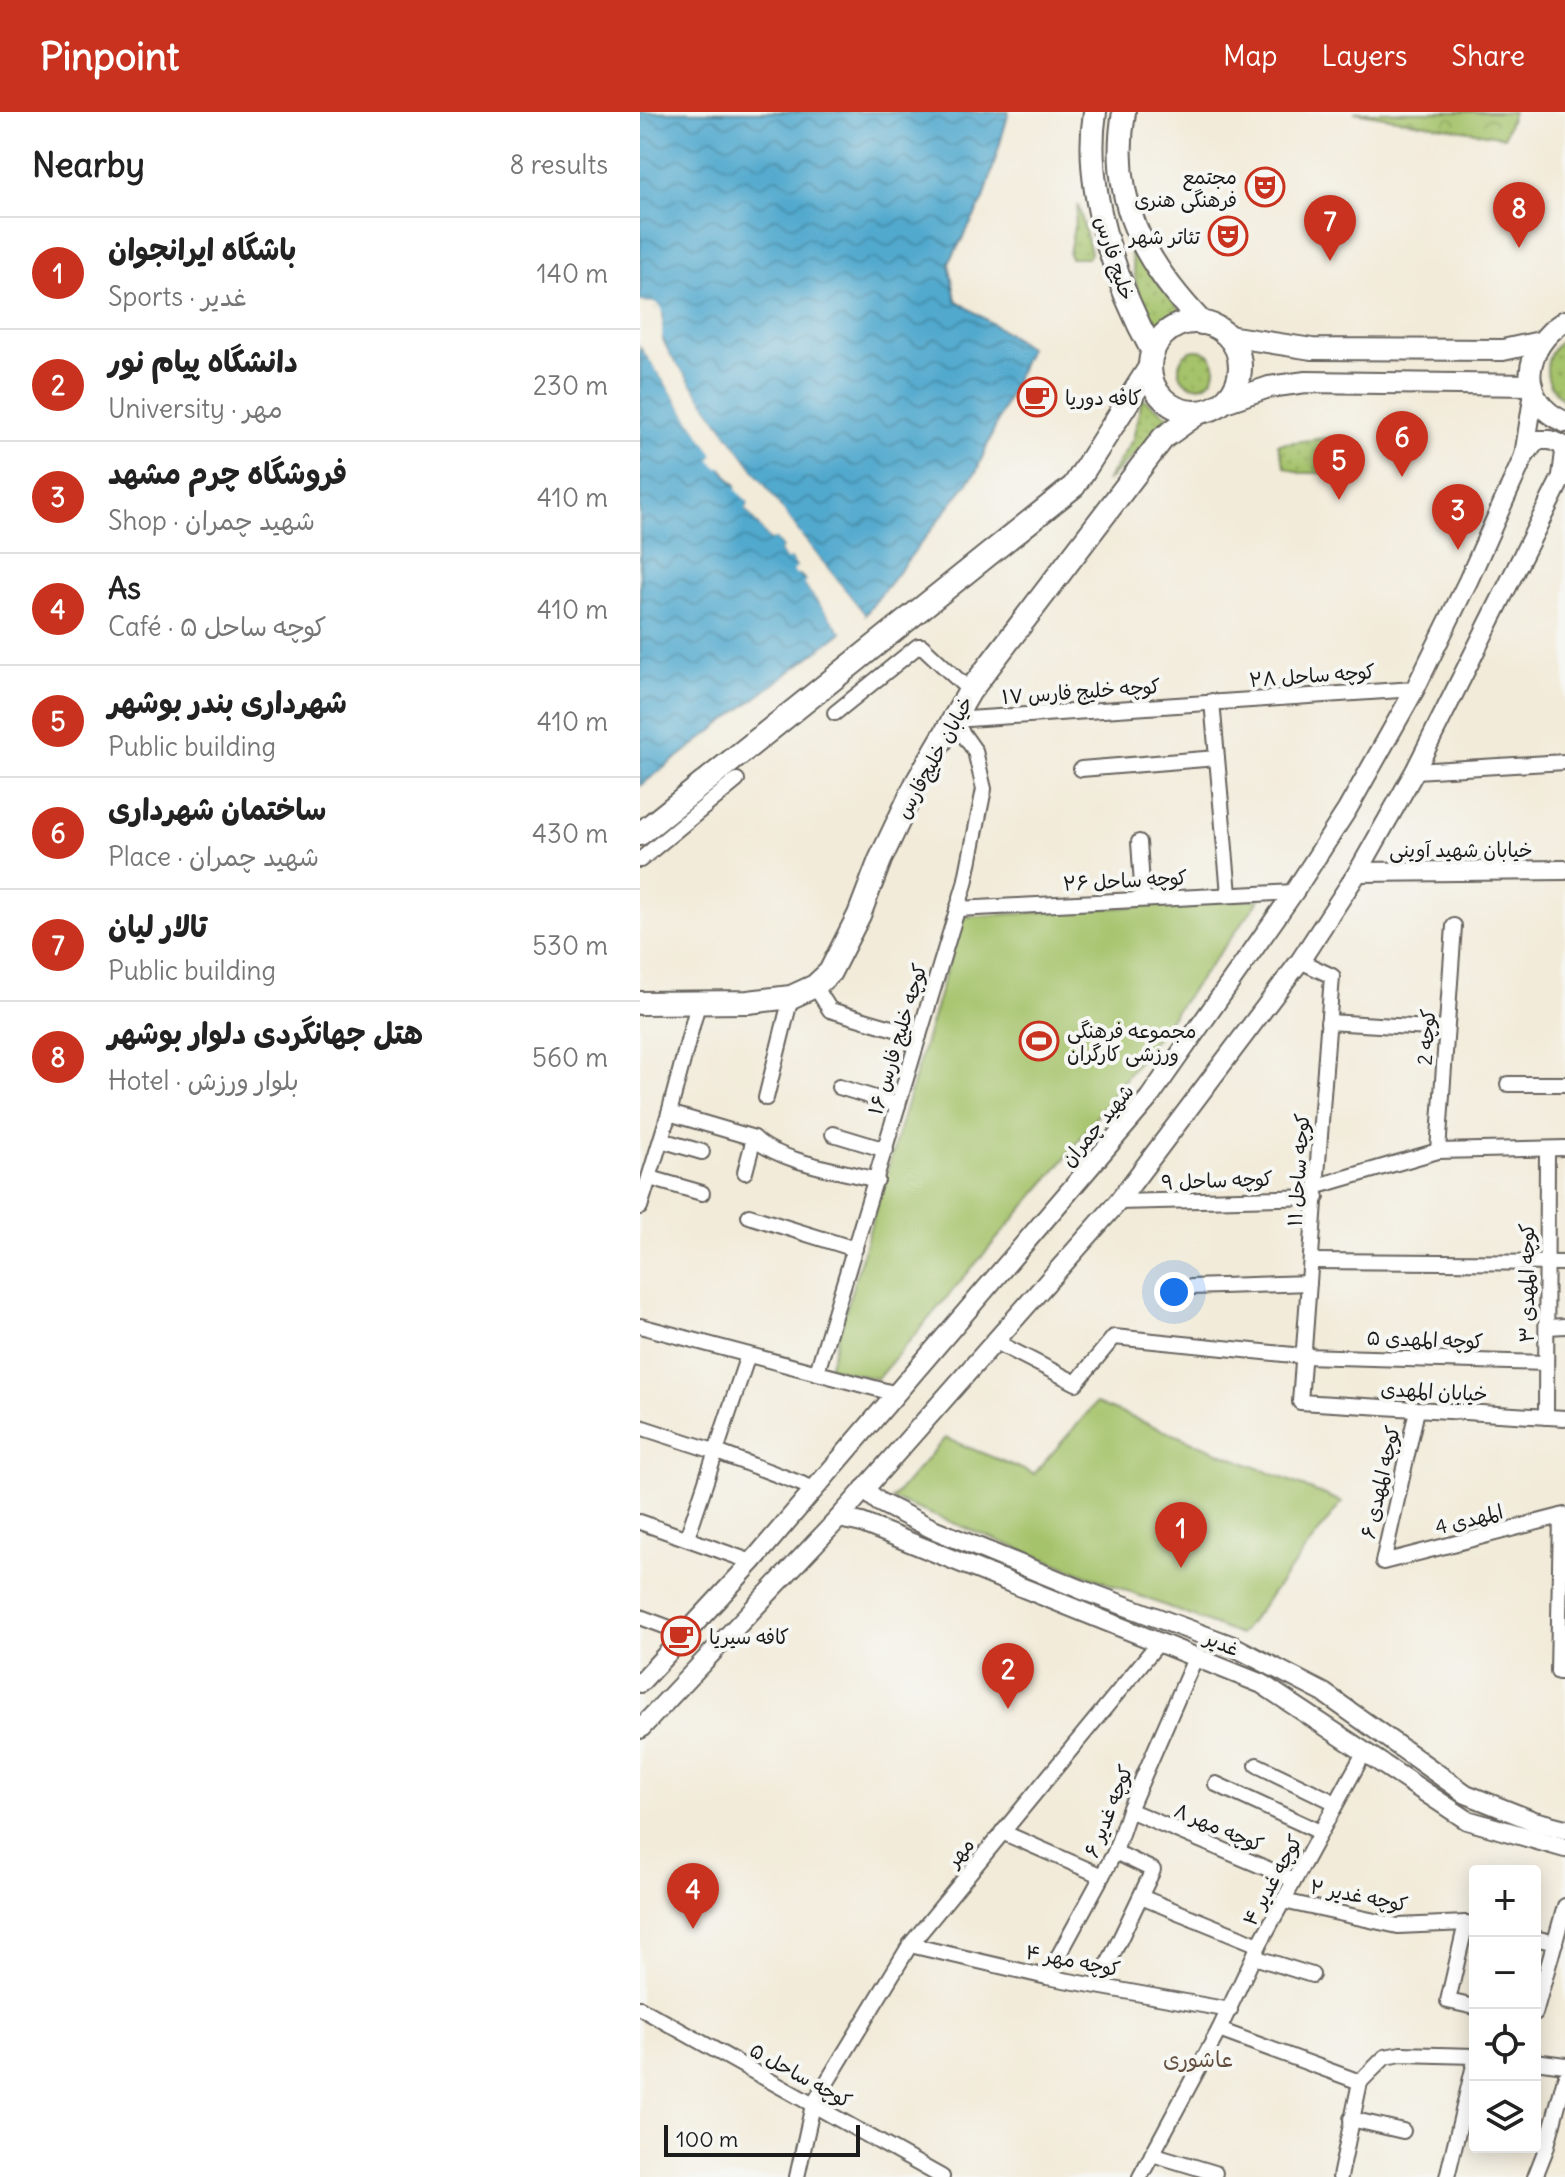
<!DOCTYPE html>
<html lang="en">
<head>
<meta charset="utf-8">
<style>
	body { margin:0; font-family:Delius,"Playpen Sans Arabic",sans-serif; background:#f2f2f2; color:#222 }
	.controls { position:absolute; right:24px; bottom:24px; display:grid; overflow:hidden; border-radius:8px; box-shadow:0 4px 20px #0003 }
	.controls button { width:72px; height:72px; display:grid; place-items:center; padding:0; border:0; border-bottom:2px solid #e0e0e0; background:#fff; color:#222; font:40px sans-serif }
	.scale { position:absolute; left:24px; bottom:20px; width:196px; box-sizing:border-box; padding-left:8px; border:4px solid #1c1c1c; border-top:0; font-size:22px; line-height:28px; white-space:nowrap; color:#1c1c1c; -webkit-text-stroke:6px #f6f6f2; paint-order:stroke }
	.you { position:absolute; left:534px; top:1180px; width:28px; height:28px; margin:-20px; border:6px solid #fff; border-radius:50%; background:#1a73e8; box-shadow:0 0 0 12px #1a73e833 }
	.badge { display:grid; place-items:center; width:52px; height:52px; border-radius:50%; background:#c8321e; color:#fff; font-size:26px; font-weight:700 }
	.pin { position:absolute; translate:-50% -66px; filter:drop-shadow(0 2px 4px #0008) }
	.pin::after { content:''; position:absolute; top:42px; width:28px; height:24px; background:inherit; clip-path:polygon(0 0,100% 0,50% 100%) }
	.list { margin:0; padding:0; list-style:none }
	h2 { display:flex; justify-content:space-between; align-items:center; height:104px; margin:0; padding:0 32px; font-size:34px }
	h2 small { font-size:26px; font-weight:400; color:#767676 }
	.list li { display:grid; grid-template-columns:52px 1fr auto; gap:24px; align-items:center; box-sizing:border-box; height:112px; padding:0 32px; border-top:2px solid #e0e0e0 }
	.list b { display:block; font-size:30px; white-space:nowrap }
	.list p { margin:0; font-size:26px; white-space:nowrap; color:#767676 }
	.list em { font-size:26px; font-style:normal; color:#767676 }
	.icon { flex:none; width:44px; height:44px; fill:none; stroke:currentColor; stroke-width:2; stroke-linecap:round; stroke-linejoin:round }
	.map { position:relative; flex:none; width:925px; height:2065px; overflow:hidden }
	header { display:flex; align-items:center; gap:48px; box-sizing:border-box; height:112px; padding:0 40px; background:#c8321e; color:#fff }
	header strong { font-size:38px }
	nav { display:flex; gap:44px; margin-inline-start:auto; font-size:28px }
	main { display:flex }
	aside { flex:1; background:#fff }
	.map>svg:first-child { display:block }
	.grass { fill:url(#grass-dots); stroke:#607043; stroke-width:2 }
	.park { fill:url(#park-crowns); stroke:#607043; stroke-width:2 }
	.pitch { fill:#a5c36a; stroke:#607043; stroke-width:2 }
	.water { fill:url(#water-waves); stroke:#366275; stroke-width:2 }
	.pier { fill:#f2ebd9 }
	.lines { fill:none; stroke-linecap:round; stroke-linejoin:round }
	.minor-casing { stroke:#67645e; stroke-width:18 }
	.tertiary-casing { stroke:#67645e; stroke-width:22 }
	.secondary-casing { stroke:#67645e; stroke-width:24 }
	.primary-casing { stroke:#67645e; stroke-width:26 }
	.minor { stroke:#fff; stroke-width:14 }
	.tertiary { stroke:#fff; stroke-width:18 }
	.secondary { stroke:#fff; stroke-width:20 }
	.primary { stroke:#fff; stroke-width:22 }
	.labels { text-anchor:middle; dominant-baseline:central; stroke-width:8; stroke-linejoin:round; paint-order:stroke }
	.poi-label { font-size:20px; fill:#1c1c1c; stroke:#f6f6f2; text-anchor:start }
	.street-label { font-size:20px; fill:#1c1c1c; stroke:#f6f6f2 }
	.neighbourhood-label { font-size:22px; fill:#634e3f; stroke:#f6f6f2 }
</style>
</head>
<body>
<header>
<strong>Pinpoint</strong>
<nav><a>Map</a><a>Layers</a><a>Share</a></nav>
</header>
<main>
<aside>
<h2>Nearby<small>8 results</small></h2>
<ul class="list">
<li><span class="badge">1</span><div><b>باشگاه ایرانجوان</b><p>Sports · غدیر</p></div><em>140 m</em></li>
<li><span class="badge">2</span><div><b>دانشگاه پیام نور</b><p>University · مهر</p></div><em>230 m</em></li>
<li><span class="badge">3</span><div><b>فروشگاه چرم مشهد</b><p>Shop · شهید چمران</p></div><em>410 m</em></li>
<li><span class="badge">4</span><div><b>As</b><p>Café · کوچه ساحل ۵</p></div><em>410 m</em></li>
<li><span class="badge">5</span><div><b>شهرداری بندر بوشهر</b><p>Public building</p></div><em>410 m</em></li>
<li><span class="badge">6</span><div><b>ساختمان شهرداری</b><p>Place · شهید چمران</p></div><em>430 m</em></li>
<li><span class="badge">7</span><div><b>تالار لیان</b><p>Public building</p></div><em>530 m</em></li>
<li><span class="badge">8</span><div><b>هتل جهانگردی دلوار بوشهر</b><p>Hotel · بلوار ورزش</p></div><em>560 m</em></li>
</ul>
</aside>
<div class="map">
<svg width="925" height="2065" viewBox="0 0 925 2065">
	<defs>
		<pattern id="grass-dots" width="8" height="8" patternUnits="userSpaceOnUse" patternTransform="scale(2)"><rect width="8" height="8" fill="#a5c36a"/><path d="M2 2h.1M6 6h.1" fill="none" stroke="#8da75b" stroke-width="1.8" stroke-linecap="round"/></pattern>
		<pattern id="park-crowns" width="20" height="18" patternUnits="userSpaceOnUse" patternTransform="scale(2)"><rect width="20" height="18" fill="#a5c36a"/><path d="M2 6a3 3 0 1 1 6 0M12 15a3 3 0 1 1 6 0" fill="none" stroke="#8da75b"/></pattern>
		<pattern id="water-waves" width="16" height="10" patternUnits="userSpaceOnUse" patternTransform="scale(2)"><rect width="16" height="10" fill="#51a9ce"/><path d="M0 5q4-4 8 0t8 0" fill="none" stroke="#4289a6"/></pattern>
	</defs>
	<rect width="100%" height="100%" fill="#f6f6f2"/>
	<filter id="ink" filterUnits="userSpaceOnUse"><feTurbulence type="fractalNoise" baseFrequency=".0125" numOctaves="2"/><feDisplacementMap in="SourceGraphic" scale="16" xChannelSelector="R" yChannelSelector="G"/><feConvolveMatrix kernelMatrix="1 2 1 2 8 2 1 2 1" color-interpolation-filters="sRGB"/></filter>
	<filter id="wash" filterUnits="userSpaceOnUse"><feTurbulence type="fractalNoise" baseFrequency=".006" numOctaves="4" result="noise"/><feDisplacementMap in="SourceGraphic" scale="32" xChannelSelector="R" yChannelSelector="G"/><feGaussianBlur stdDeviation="1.8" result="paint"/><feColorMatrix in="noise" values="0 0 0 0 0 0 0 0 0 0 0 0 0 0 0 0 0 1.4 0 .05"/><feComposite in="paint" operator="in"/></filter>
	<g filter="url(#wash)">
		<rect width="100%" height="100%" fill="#f2ebd9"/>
		<g class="grass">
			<path d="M438,93L451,141L448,146H431L429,142Z"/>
			<path d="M490,138L541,199L506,224Z"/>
			<path d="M925,226V289C901,271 901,243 925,226Z"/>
			<circle cx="557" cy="256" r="18"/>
			<path d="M502,286L531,306L466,370L493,327Z"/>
			<path d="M693,325L707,335L711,333L719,337L699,361H660L645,355L638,332Z"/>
		</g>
		<path class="park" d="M714,0H873L864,25Z"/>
		<g class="pitch">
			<path d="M620,787L420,1053L237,1267L189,1255L322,805Z"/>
			<path d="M456,1291L702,1390L600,1523L252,1387L305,1326L394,1362Z"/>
		</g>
		<g class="water">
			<path d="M0,0H369L344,87L309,151L316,188L389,236L336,360L225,503L162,425L29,242L20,221L23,203L11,190H0Z"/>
			<path d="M0,234L75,343L71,347L81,355L109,391L106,397L130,428L135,426L143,436L140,439L145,447L150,446L158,456L154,459L167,469L165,473L202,520L0,674Z"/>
		</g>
		<g class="pier">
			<path d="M0,190L17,191L22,197V228L29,242L162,425L225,503L221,505L159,428L26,245L18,229V199L15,195L0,194Z"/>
			<path d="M0,230L78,341L76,348L84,352L100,371V377L112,389L111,397L131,423L139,424L147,435V443H152L161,453V457L171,468L170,472L206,517L202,520L164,472L167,469L160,461L156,463L153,459L157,455L150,446L146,448L140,439L143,436L136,427L130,428L106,397L109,391L96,378L97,373L82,355L78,356L70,347L74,343L0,234Z"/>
		</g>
	</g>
	<g filter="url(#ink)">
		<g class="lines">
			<g class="minor-casing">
				<g id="minor">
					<path d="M572,589L589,782"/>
					<path d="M195,601L278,534H282L330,579"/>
					<path d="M313,608L775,577"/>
					<path d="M441,657L577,646"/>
					<path d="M775,659L925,650"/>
					<path d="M499,730L503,787"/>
					<path d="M0,748L97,668"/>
					<path d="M317,797L654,780"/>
					<path d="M660,849L692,864L660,1290L925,1306"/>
					<path d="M175,874L190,898L279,924"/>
					<path d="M688,910L806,917"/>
					<path d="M868,972H925"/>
					<path d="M199,975L258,993"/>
					<path d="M126,986L151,885"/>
					<path d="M29,1001L114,1026C138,1050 203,1059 237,1068"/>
					<path d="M193,1022L246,1038"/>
					<path d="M21,1028L62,1040"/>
					<path d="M798,1039L814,814"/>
					<path d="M105,1060L114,1026"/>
					<path d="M10,1066L62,1081"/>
					<path d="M678,1074L798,1039L925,1036"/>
					<path d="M478,1090L677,1085"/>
					<path d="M0,1095L29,1001L59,888"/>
					<path d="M109,1104L215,1137"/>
					<path d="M671,1149L925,1151"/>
					<path d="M551,1175L669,1171"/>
					<path d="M0,1214L257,1282"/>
					<path d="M907,1215L925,1214"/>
					<path d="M356,1230L436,1271L474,1225L663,1244L906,1251"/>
					<path d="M177,1260L325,772L344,677L335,639L313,608"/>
					<path d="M777,1298L743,1450L925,1403"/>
					<path d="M906,1305L907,1037"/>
					<path d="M0,1315L77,1340L175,1377"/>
					<path d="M921,1404L918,1560H925"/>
					<path d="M0,1410L112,1450"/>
					<path d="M47,1426L108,1243"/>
					<path d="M0,1505L46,1522"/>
					<path d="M617,1653L696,1691"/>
					<path d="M576,1672L680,1720"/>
					<path d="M489,1698L654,1768"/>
					<path d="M362,1720L462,1764"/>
					<path d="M501,1785L619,1833"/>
					<path d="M643,1789L758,1814L826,1811L835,1813"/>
					<path d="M826,1811L808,1889L835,1895"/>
					<path d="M895,1826L915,1831"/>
					<path d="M270,1833L407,1865L590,1898"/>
					<path d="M614,1845L672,1863"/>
					<path d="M407,1865L475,1740L489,1698L556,1544"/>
					<path d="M458,1873L513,1758L475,1740"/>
					<path d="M0,1896L302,2065"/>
					<path d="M895,1901L925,1794"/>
					<path d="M579,1918L720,1970L745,1945L761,1942L835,1944"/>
					<path d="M895,1949L925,1953"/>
					<path d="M711,2007L763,2019"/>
					<path d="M512,2042L575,2061"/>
					<path d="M157,2065L173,1993L270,1833L520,1529"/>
					<path d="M500,2065L579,1918L619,1833L725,1639"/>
					<path d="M700,2065L720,1970"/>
					<path d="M807,2065L835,1949"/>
					<path d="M895,2065L906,2037L925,1966"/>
				</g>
			</g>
			<g class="tertiary-casing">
				<g id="tertiary">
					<path d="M884,344L897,328H910L921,332L925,340L922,364"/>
					<path d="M718,760L925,758"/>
					<path d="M224,1377L239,1390L293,1417L440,1477L593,1534L684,1581L826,1682L894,1709L925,1717"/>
					<path d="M199,1406L222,1411L622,1572L827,1708L925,1736"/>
					<path d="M0,1571L112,1450L509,986L654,780L707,698L775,577L828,469L884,344L894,280"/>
					<path d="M0,1617L199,1406L478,1090L660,849L718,760L775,659L925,359"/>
				</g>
			</g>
			<g class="secondary-casing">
				<g id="secondary">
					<path d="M925,209C883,234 875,289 925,310"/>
					<path d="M588,224L672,237L863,238L900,230"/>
					<path d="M585,290L629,275L666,270L892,273"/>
				</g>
			</g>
			<g class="primary-casing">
				<g id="primary">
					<path d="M455,0C443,77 476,173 513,240"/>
					<path d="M484,0C469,87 503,149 562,211"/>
					<circle cx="555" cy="255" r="45"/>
					<path d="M0,722L434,374L510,255"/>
					<path d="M0,891L108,890L151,885L175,874L190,860L219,803L240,748L277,670L330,579L523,326L558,301"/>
				</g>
			</g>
			<use href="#minor" class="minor"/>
			<use href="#tertiary" class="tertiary"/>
			<use href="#secondary" class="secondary"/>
			<use href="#primary" class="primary"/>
		</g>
	</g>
	<defs>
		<g id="theatre-ring" transform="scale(2)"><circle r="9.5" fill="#f6f6f2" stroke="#c8321e" stroke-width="1.5"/><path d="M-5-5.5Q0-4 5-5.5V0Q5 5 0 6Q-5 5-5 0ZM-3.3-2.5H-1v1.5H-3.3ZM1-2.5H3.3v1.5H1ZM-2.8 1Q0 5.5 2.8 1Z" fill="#c8321e"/></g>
		<g id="cafe-ring" transform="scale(2)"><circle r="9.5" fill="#f6f6f2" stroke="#c8321e" stroke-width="1.5"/><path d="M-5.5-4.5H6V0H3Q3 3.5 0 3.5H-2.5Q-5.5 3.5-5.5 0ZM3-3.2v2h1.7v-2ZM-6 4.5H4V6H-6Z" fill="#c8321e"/></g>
		<g id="stadium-ring" transform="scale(2)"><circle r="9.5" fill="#f6f6f2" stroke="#c8321e" stroke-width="1.5"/><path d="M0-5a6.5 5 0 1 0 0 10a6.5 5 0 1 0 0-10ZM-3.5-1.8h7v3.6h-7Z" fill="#c8321e"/></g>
	</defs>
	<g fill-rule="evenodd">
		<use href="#theatre-ring" x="625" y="75"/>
		<use href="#theatre-ring" x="588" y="124"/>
		<use href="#cafe-ring" x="397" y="285"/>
		<use href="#stadium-ring" x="399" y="929"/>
		<use href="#cafe-ring" x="41" y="1524"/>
	</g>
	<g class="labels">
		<g class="poi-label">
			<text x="597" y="64" text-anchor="end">مجتمع<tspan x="597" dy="23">فرهنگی هنری</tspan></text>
			<text x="560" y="124" text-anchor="end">تئاتر شهر</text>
			<text x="425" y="285">کافه دوریا</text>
			<text x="427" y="918">مجموعه فرهنگی<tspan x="427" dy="23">ورزشی کارگران</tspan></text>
			<text x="69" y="1524">کافه سیریا</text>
		</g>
		<g class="street-label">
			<text transform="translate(475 146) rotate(72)">خلیج فارس</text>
			<text transform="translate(672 563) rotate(-4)">کوچه ساحل ۲۸</text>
			<text transform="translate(441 579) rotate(-4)">کوچه خلیج فارس ۱۷</text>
			<text transform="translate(294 645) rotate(-61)">خیابان خلیج‌فارس</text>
			<text x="821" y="737">خیابان شهید آوینی</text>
			<text transform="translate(485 768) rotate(-3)">کوچه ساحل ۲۶</text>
			<text transform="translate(786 925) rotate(-86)">کوچه 2</text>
			<text transform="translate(257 927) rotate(-73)">کوچه خلیج فارس ۱۶</text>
			<text transform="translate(457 1013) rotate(-50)">شهید چمران</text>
			<text transform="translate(658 1058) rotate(-86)">کوچه ساحل ۱۱</text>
			<text transform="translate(577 1068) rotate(-2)">کوچه ساحل ۹</text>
			<text transform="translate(886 1171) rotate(-90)">کوچه المهدی ۳</text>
			<text transform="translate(785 1227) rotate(2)">کوچه المهدی ۵</text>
			<text transform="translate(794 1279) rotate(3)">خیابان المهدی</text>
			<text transform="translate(740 1370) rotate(-77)">کوچه المهدی ۶</text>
			<text transform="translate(829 1407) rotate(-14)">المهدی 4</text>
			<text transform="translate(582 1531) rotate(23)">غدیر</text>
			<text transform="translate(468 1699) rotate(-68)">کوچه غدیر ۶</text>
			<text transform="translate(579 1715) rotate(23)">کوچه مهر ۸</text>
			<text transform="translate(320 1740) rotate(-51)">مهر</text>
			<text transform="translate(632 1768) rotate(-61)">کوچه غدیر ۴</text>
			<text transform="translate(719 1783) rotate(11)">کوچه غدیر ۲</text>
			<text transform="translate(433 1848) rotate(11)">کوچه مهر ۴</text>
			<text transform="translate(161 1963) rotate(29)">کوچه ساحل ۵</text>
		</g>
		<g class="neighbourhood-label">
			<text x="558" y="1947">عاشوری</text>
		</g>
	</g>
</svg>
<div class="controls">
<button>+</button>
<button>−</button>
<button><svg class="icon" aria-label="locate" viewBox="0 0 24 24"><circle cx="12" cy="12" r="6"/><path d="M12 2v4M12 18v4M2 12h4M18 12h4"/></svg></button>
<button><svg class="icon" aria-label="layers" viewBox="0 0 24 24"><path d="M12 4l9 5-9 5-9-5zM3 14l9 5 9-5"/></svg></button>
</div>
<div class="scale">100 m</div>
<div class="you"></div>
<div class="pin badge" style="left:541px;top:1456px">1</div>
<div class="pin badge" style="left:368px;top:1597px">2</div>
<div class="pin badge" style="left:818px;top:438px">3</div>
<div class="pin badge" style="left:53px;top:1817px">4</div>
<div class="pin badge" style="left:699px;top:388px">5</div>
<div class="pin badge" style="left:762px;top:365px">6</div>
<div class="pin badge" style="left:690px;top:149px">7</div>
<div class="pin badge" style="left:879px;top:136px">8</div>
</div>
</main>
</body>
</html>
